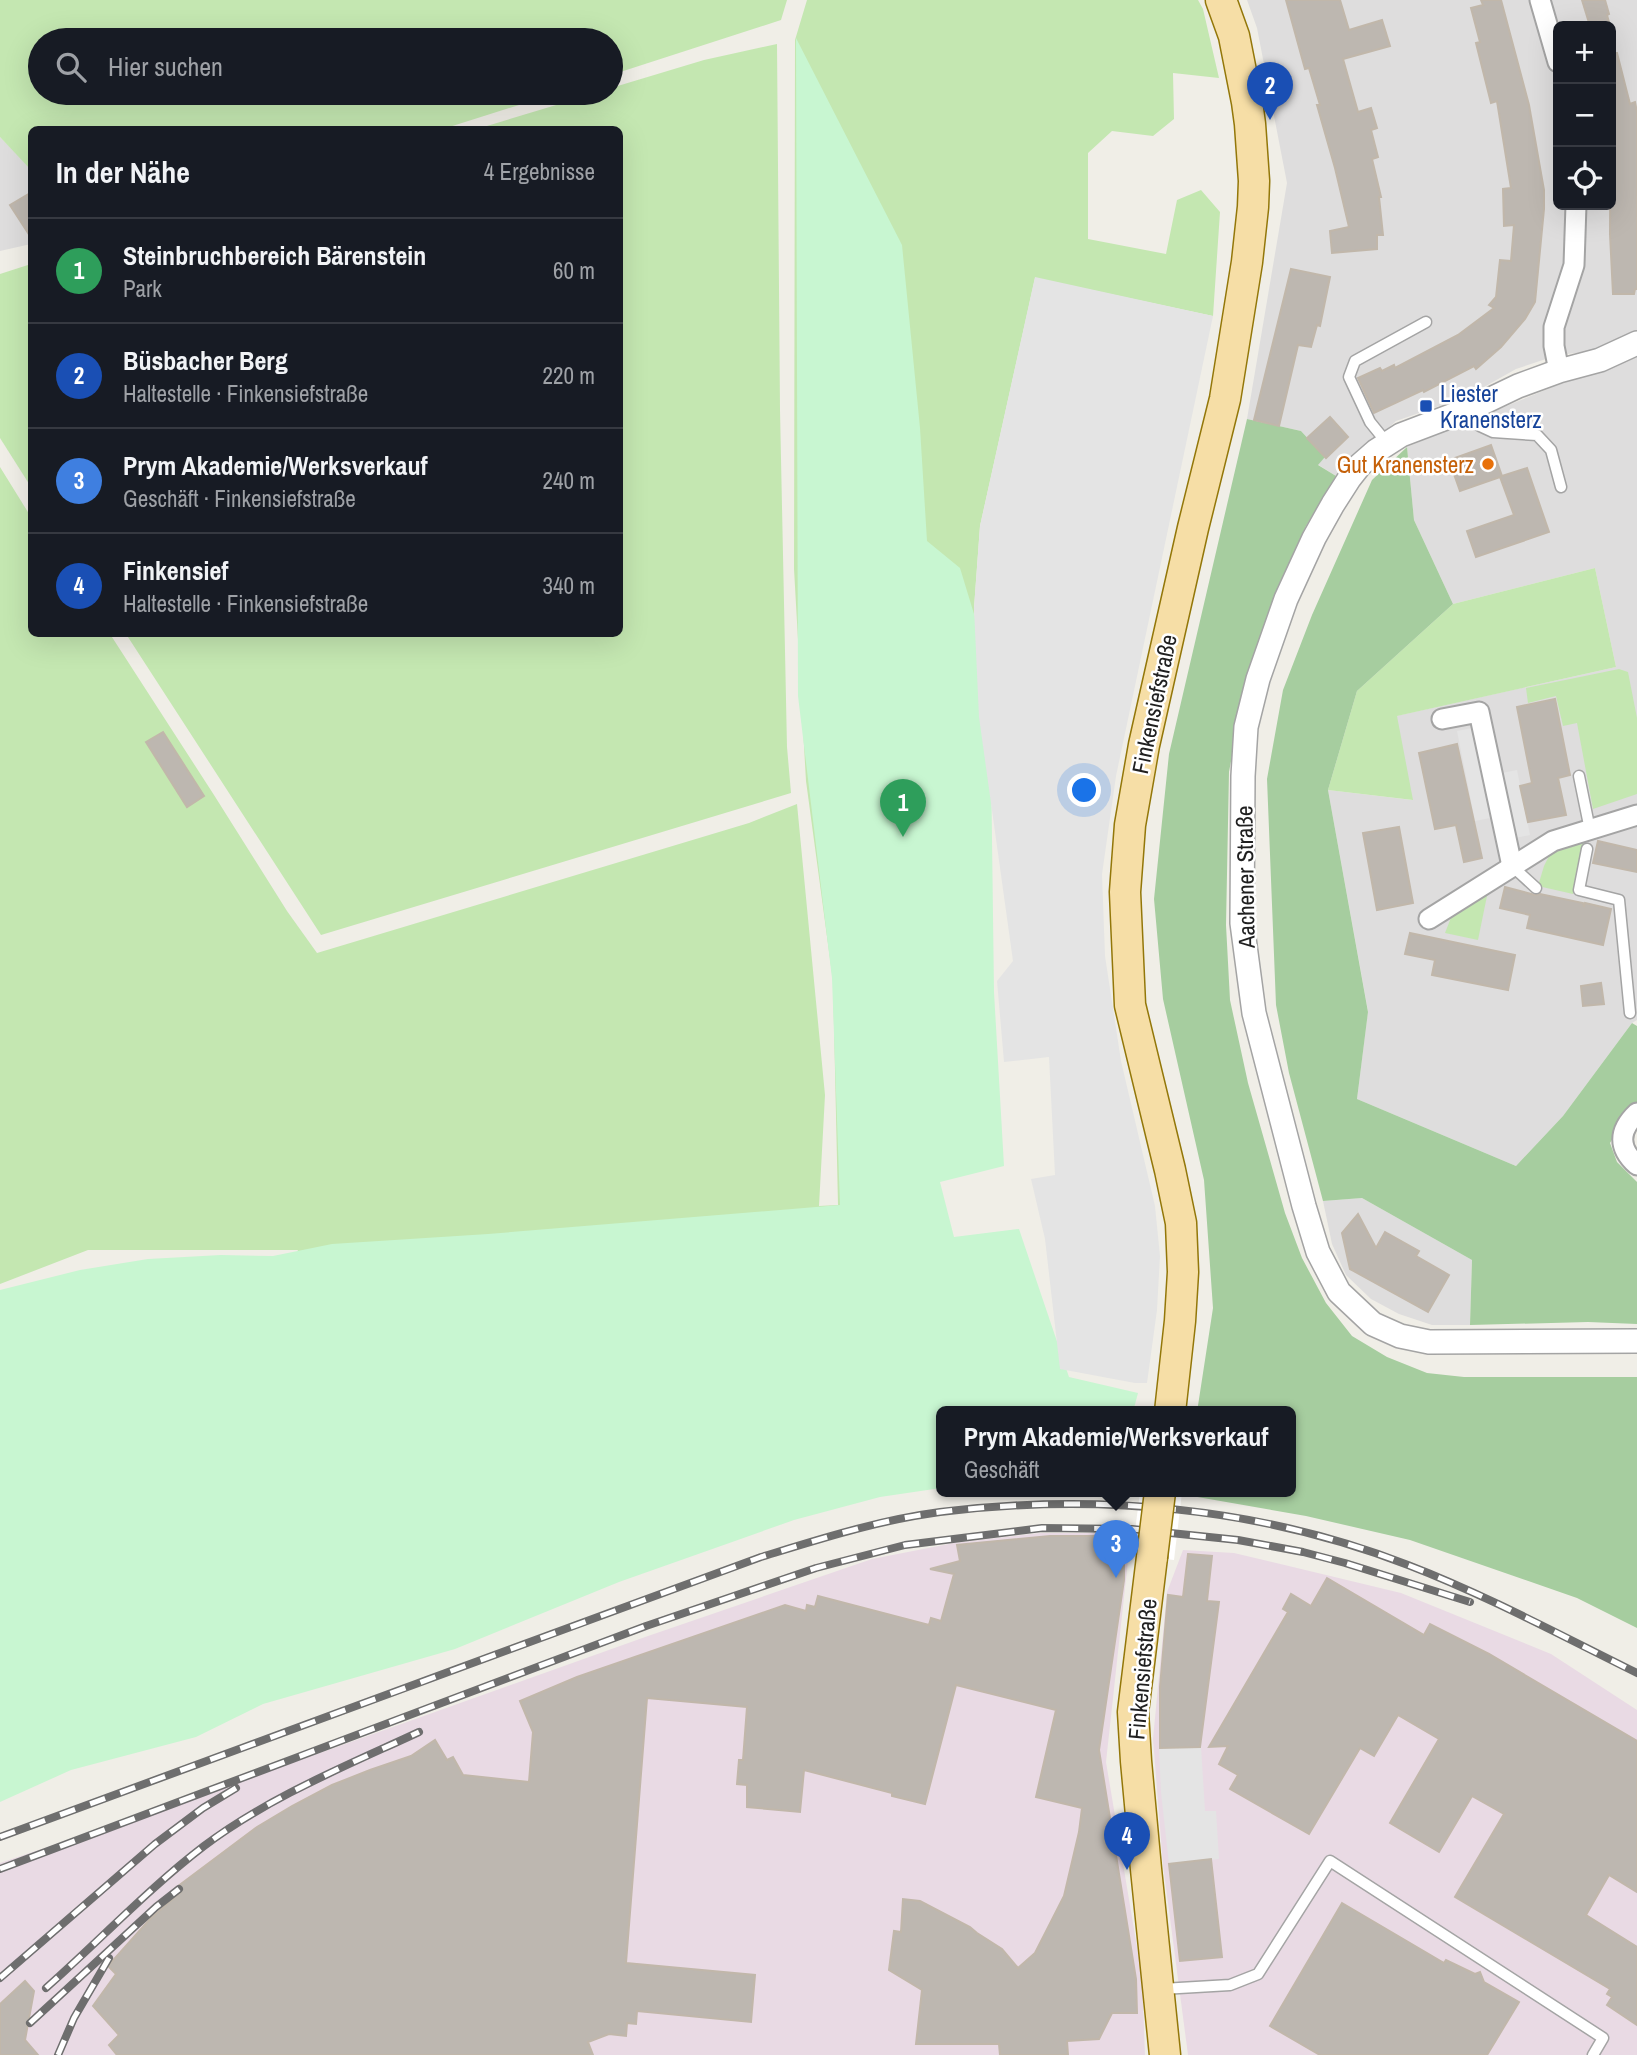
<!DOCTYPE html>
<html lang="de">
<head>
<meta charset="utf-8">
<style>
	body { margin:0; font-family:"Archivo Narrow",sans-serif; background:#20242c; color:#f1f3f6 }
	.controls { position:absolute; right:21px; top:21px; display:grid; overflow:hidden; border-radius:10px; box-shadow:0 7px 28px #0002 }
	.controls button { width:63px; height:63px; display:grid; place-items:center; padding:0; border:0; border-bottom:2px solid #363941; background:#171b24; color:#f1f3f6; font:35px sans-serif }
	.you { position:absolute; left:1085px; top:791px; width:24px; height:24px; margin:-18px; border:5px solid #fff; border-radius:50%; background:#1a73e8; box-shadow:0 0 0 10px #1a73e833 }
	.badge { display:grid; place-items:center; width:46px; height:46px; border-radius:50%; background:#7c3aed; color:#fff; font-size:23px; font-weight:700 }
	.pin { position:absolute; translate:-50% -58px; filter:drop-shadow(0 2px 4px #0008) }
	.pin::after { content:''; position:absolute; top:37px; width:24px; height:21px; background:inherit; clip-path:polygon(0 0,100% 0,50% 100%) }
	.popup { position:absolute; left:936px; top:1406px; width:360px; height:91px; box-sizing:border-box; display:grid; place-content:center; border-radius:10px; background:#171b24; filter:drop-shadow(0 2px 5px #0005); font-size:23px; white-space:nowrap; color:#9ea1a6 }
	.popup b { font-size:26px; color:#f1f3f6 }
	.popup::after { content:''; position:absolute; left:50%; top:100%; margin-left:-14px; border:14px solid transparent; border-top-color:#171b24 }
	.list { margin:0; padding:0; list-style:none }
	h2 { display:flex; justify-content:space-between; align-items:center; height:91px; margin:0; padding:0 28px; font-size:30px }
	h2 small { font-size:23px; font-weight:400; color:#9ea1a6 }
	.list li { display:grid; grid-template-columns:46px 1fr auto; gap:21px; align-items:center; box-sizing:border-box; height:105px; padding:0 28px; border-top:2px solid #363941 }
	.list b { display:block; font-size:26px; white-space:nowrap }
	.list p { margin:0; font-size:23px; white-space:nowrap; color:#9ea1a6 }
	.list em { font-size:23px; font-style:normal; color:#9ea1a6 }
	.icon { flex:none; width:38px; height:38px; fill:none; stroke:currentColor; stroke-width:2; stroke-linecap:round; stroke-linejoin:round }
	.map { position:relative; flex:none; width:1637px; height:2055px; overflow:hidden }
	.search { position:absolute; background:#171b24; box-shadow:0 7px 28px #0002; left:28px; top:28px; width:595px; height:77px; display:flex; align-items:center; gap:18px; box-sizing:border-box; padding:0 24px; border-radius:38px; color:#9ea1a6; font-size:26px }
	.panel { position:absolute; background:#171b24; box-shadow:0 7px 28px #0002; left:28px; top:126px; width:595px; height:511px; border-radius:10px }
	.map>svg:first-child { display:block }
	.residential { fill:#dedddd; fill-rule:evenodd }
	.industrial { fill:#e9dae4 }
	.grass { fill:#c4e7b1 }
	.forest { fill:#a6cd9f }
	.park { fill:#c8f6d1 }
	.parking { fill:#e4e4e4 }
	.pier { fill:#fff }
	.building { fill:#bdb7b0; stroke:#c1b7aa; stroke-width:2 }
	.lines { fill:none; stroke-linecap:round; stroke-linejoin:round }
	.service-casing { stroke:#a4a4a4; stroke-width:13 }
	.minor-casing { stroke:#a4a4a4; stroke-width:23 }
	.tertiary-casing { stroke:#a4a4a4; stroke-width:26 }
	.primary-casing { stroke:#937709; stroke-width:33 }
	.service { stroke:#fff; stroke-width:10 }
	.minor { stroke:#fff; stroke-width:19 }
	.tertiary { stroke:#fff; stroke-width:23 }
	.primary { stroke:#f6dea6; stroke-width:30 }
	.rail-casing { stroke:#6e6e6e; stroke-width:8 }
	.rail { stroke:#fff; stroke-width:5; stroke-dasharray:16; stroke-linecap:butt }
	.primary-bridge-casing { stroke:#937709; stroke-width:33; stroke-linecap:butt }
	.primary-bridge { stroke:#f6dea6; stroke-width:30 }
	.transit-dot { fill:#1a4fb4; stroke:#fff; stroke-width:2.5 }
	.food-dot { fill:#e8710a; stroke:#fff; stroke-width:2.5 }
	.labels { text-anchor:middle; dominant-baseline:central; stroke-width:5; stroke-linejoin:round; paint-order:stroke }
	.transit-label { font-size:23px; fill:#164399; stroke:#fff; text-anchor:start }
	.food-label { font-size:23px; fill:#c56008; stroke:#fff; text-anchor:end }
	.street-label { font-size:23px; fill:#202020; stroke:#fff }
</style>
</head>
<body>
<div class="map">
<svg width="1637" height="2055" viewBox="0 0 1637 2055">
	<rect width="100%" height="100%" fill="#f0eee7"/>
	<g class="residential">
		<path d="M1247,0H1637V331L1593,351L1558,355L1516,369L1468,396L1396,421L1336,476L1317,464L1325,457L1301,431L1247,419L1287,183L1257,28ZM1558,26H1611V205H1558Z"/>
		<path d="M0,137L32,170L31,244L0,251Z"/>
		<path d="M1637,355V1020L1632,1023L1563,1116L1516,1166L1357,1099L1368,1011L1328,790L1412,800L1396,716L1616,667L1595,568L1453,604L1414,520L1407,447L1555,386L1617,365Z"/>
		<path d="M1362,1198L1472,1260L1470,1325H1432L1399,1314L1371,1299L1346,1275L1332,1244L1323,1201Z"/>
	</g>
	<g class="industrial">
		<path d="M1040,1533H1131L1106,1762L1142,1977L1145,2055H0V1863L205,1794L648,1636L872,1559L954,1543Z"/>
		<path d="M1183,1550L1234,1553L1401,1593L1551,1654L1637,1710V2055H1188L1163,1865L1153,1739L1167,1592Z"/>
	</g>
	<g class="grass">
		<path d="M0,0H787L781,20L611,75V40H40V93H557L443,129L32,130L31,170L0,137Z"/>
		<path d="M807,0H1198L1203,9L1219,78L1173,73L1174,119L1153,136L1112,131L1088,153V239L1166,254L1177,200L1201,190L1220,212L1213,316L1035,278L980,526L974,608L979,717L865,1225L256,1351L298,1250H88L0,1284V467L31,517L32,634H110L214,795L287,911L317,953L749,823L797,804L825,1095L819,1206L838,1205L833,981L806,781L794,569L795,40Z"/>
		<path d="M777,44L780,410L787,747L791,793L321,935L126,634H620V130L477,129L596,93H611V88L704,60Z"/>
		<path d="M31,264H32L31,487L0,438V274Z"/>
		<path d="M1595,568L1616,667L1397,716L1413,800L1328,790L1357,691L1453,604Z"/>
		<path d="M1619,669L1628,672L1637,718V794L1593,809L1577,723L1563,726L1556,696L1528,703L1526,688Z"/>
		<path d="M1585,839L1573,894L1538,886L1544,866L1552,850Z"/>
		<path d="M1488,891L1478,940L1445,933L1452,915Z"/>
	</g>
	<g class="forest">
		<path d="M1247,419L1301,431L1325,457L1318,465L1336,476L1306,526L1275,593L1247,674L1229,772L1226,925L1230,1000L1248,1083L1285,1213L1302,1258L1326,1303L1352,1336L1387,1357L1427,1373L1464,1377H1637V1628L1577,1598L1410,1540L1306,1516L1186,1495V1492H1291V1412H1197L1213,1308L1204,1180L1163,999L1154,899L1169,754Z"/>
		<path d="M1407,447L1414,520L1453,604L1357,691L1328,790L1368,1012L1357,1099L1516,1166L1563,1116L1632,1023L1637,1026V1103L1631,1107L1610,1143L1617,1162L1637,1182V1324L1588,1322L1470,1325L1472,1260L1362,1198L1323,1201L1289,1073L1276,1005L1267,779L1283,690L1312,615L1372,480Z"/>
	</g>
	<path class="park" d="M796,38L902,245L920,428L927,541L960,568L974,614L990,684L994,992L1004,1166L940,1182L954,1237L1019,1229L1069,1377L1138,1393L1133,1412H941V1488L880,1497L794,1520L619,1582L455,1649L263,1704L196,1737L71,1770L0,1802V1290L80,1270L148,1259L221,1255L273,1256L332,1244L488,1234L840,1205L832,978L798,696Z"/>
	<g class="parking">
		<path d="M1035,277L1213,316L1116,776L1102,874L1105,956L1121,1061L1155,1206L1160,1256L1157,1310L1147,1383H1135L1060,1369L1045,1239L1031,1179L1055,1175L1049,1057L1004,1062L997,981L1013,961L979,717L974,608L980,526Z"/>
		<path d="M1472,728L1490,818L1475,821L1457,731Z"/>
		<path d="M1517,770L1530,835L1515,838L1502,773Z"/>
		<path d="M1201,1747L1205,1811H1216L1219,1859L1169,1864L1161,1792L1159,1748Z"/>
	</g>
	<path class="pier" d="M1140,1492H1182L1174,1560L1132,1555Z"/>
	<g class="building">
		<path d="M1286,0H1340L1349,30L1382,20L1390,46L1343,59L1358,112L1371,108L1377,128L1371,130L1378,157L1372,159L1381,197H1379L1383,235H1377V249L1332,253L1330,231L1349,227L1335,168L1317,105H1320L1309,68L1305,69Z"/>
		<path d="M1481,0H1501L1529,105L1544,190V209L1535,302L1525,319L1501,347L1476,369L1474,366L1424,392L1423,390L1374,413L1358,378L1380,368L1382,371L1394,365L1395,368L1458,335L1494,308L1489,305L1496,297L1500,260L1511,261L1514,225L1504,226L1503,189L1511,188L1497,101L1491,103L1476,43L1480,42L1471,8L1483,5Z"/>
		<path d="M1582,0H1605L1609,14L1607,15L1610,26H1590Z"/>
		<path d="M1611,53H1617L1630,104L1635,102L1637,112V289H1635L1634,294H1613L1610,234Z"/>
		<path d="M32,192V239L10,205Z"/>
		<path d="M1291,269L1330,277L1320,326L1317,325L1311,347L1298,345L1279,426L1254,420Z"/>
		<path d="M1330,417L1348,437L1326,458L1307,438Z"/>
		<path d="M1491,445L1502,476L1527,468L1549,532L1476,557L1467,531L1514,515L1500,477L1460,491L1449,460Z"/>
		<path d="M1555,699L1570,775L1558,778L1566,815L1528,822L1520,786L1532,783L1517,707Z"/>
		<path d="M163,732L204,796L187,807L146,742Z"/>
		<path d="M1457,744L1482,858L1464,862L1456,825L1435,829L1419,753Z"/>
		<path d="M1399,827L1413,903L1377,910L1363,833Z"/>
		<path d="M1598,841L1637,850V872L1593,863Z"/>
		<path d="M1505,887L1535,895L1540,894L1583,903L1584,907L1585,903L1611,909L1603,945L1527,928L1530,915L1500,908Z"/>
		<path d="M1410,933L1515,955L1508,990L1432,975L1435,960L1405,954Z"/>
		<path d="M1601,983L1604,1004L1583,1006L1581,986Z"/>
		<path d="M1358,1214L1376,1248L1385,1232L1419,1251L1416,1256L1449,1275L1428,1312L1350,1269L1342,1233Z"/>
		<path d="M1050,1536H1120L1119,1553H1124V1580L1099,1750L1136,1979L1137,2013H1112L1099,2039L1067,2041L1068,2055H1000L999,2044H916L922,1990L889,1970L894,1931L901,1932L903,1899L920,1901L970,1927L977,1933L1002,1949L1018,1968L1035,1953L1064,1896L1079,1832L1082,1808L1036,1797L1056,1710L956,1685L925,1804L892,1796V1793L804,1770L800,1812L747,1807V1785L737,1784L739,1760H743L747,1707L647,1698L626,1963L755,1975L751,2022L637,2011L636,2024L627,2023L626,2036L609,2034L588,2042L593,2055H117L109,2045L119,2035L93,2006L116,1974L108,1966L150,1919L181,1892L177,1887L257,1827L292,1806L332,1785L370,1770L411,1756L435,1740L447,1760L453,1757L463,1775L529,1782L533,1732L520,1701L577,1677L785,1605L806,1611L807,1605L815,1607L818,1596L929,1625L931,1618L941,1621L954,1574L930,1569L960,1561L957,1545Z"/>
		<path d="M1188,1554L1212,1556L1207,1601L1219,1602L1200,1747L1160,1748V1687L1168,1595L1183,1597Z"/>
		<path d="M1327,1578L1424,1635L1430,1624L1489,1654L1637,1741V1892L1609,1875L1586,1915L1637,1947V2025L1607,2005L1612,1997L1607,1994L1610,1989L1455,1897L1504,1814L1472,1796L1439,1852L1390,1823L1439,1739L1398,1715L1374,1756L1360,1748L1309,1834L1230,1789L1238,1775L1219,1764L1228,1746L1209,1747L1288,1612L1283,1609L1291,1594L1311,1606Z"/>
		<path d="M1211,1859L1222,1957L1180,1961L1169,1864Z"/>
		<path d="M1342,1903L1444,1963L1446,1960L1475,1974L1480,1972L1484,1982L1519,2002L1487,2055H1320L1270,2026Z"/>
		<path d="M25,1981L34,1991L25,2040L38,2055H0V2004Z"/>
	</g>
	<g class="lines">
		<g class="service-casing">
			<g id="service">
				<path d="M1472,408L1480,426L1493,432L1537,435L1551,450L1561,487"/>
				<path d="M1387,443L1370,422L1349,377L1355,361L1426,322"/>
				<path d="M1579,776L1590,830"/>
				<path d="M1587,849L1579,890L1619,900L1630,1013"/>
				<path d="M1512,866L1536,888"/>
				<path d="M1162,1989L1230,1985L1258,1974L1330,1861L1603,2038L1593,2055"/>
			</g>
		</g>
		<g class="minor-casing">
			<g id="minor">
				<path d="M1540,0L1558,62"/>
				<path d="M1559,371L1554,346V327L1574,265L1576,205"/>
				<path d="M1442,719L1479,712L1512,866"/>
				<path d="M1429,919L1553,841L1637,815"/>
				<path d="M1637,1113C1618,1131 1618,1148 1637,1165"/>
			</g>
		</g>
		<g class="tertiary-casing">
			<path id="tertiary" d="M1637,343L1600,360L1559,371L1518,386L1472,408L1401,435L1376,451L1360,465L1349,479L1333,504L1314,538L1286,599L1258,679L1246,727L1243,776L1242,923L1254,1013L1304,1206L1318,1252L1339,1292L1373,1324L1400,1336L1429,1342L1637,1341"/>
		</g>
		<g class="primary-casing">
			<g id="primary">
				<path d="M1170,1412L1180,1321L1183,1272L1181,1223L1170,1170L1130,1005L1125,892L1130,825L1144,745L1193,528L1225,399L1247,262L1253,207L1254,181L1250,124L1247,102L1234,36L1221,0"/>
				<path d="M1152,1557L1133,1712L1136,1761L1146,1869L1165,2055"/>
			</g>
		</g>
		<use href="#service" class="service"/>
		<use href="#minor" class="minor"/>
		<use href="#tertiary" class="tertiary"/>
		<use href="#primary" class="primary"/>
		<g class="rail-casing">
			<g id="rail">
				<path d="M0,1837L761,1557C820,1539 879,1520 940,1512C1098,1493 1260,1507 1408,1565C1486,1595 1562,1636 1637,1673"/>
				<path d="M0,1869L646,1626L816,1568L905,1545L1042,1528L1132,1529L1238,1540L1303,1552L1345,1563L1470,1602"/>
				<path d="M0,1978L155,1844L203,1808L236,1788"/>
				<path d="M46,1988C98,1942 149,1888 204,1846C269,1797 346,1766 419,1732"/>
				<path d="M30,2023L156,1907L179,1889"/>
				<path d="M58,2055L74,2018L109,1958"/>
			</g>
		</g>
		<use href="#rail" class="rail"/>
		<g class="primary-bridge-casing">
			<path id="primary-bridge" d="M1152,1557L1160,1492"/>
		</g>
		<use href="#primary-bridge" class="primary-bridge"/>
	</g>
	<rect class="transit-dot" x="1419" y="399" width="14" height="14" rx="3.5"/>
	<circle class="food-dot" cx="1488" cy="464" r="7"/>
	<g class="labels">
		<g class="transit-label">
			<text x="1440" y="393">Liester<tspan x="1440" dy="26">Kranensterz</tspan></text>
		</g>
		<g class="food-label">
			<text x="1474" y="464">Gut Kranensterz</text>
		</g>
		<g class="street-label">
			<text transform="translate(1154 704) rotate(-78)">Finkensiefstraße</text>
			<text transform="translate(1245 877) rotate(-91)">Aachener Straße</text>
			<text transform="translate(1142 1669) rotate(-85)">Finkensiefstraße</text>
		</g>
	</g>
</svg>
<div class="controls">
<button>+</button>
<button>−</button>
<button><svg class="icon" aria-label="locate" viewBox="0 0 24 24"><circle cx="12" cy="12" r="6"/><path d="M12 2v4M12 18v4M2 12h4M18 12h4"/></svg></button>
</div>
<div class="you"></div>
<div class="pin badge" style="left:903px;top:837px;background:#2e9e5b">1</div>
<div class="pin badge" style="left:1270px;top:120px;background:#1a4fb4">2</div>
<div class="pin badge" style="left:1116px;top:1578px;background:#3f7fe0">3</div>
<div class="popup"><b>Prym Akademie/Werksverkauf</b>Geschäft</div>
<div class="pin badge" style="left:1127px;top:1870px;background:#1a4fb4">4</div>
<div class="search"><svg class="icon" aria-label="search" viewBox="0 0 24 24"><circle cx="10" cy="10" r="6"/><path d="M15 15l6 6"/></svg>Hier suchen</div>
<section class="panel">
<h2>In der Nähe<small>4 Ergebnisse</small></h2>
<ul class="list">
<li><span class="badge" style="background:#2e9e5b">1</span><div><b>Steinbruchbereich Bärenstein</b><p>Park</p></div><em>60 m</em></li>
<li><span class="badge" style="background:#1a4fb4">2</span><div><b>Büsbacher Berg</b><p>Haltestelle · Finkensiefstraße</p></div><em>220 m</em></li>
<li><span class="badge" style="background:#3f7fe0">3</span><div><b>Prym Akademie/Werksverkauf</b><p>Geschäft · Finkensiefstraße</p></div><em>240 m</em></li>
<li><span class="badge" style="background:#1a4fb4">4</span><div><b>Finkensief</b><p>Haltestelle · Finkensiefstraße</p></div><em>340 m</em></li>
</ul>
</section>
</div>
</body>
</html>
